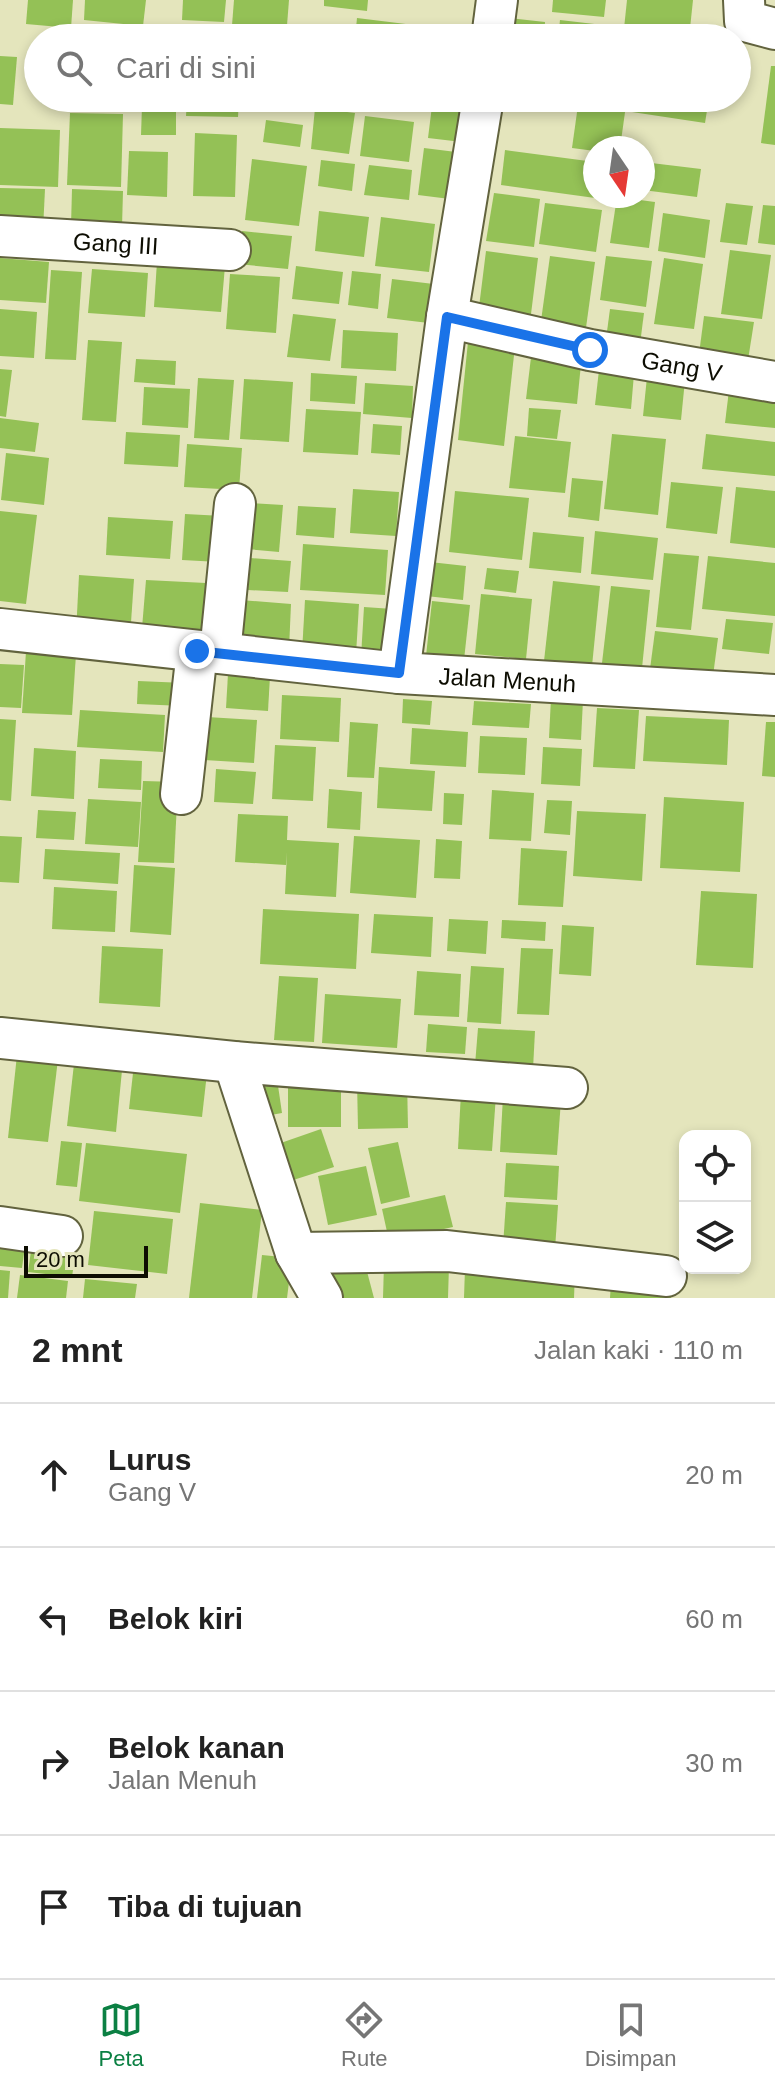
<!DOCTYPE html>
<html lang="id">
<head>
<meta charset="utf-8">
<style>
	body { margin:0; font-family:Helvetica,sans-serif; background:#f6f6f6; color:#222 }
	.controls { position:absolute; right:24px; bottom:24px; display:grid; overflow:hidden; border-radius:16px; box-shadow:0 4px 12px #0003 }
	.controls button { width:72px; height:72px; display:grid; place-items:center; padding:0; border:0; border-bottom:2px solid #e0e0e0; background:#fff; color:#222; font:40px sans-serif }
	.compass { position:absolute; left:583px; top:136px; width:72px; height:72px; border-radius:50%; background:#fff; box-shadow:0 4px 12px #0003; rotate:167deg }
	.scale { position:absolute; left:24px; bottom:20px; width:124px; box-sizing:border-box; padding-left:8px; border:4px solid #0d0d02; border-top:0; font-size:22px; line-height:28px; white-space:nowrap; color:#0d0d02; -webkit-text-stroke:6px #e4e5bc; paint-order:stroke }
	.stop { position:absolute; width:24px; height:24px; margin:-18px; border:6px solid #1a73e8; border-radius:50%; background:#fff }
	.stop.end { background:#1a73e8; border-color:#fff; box-shadow:0 2px 8px #0008 }
	.list { margin:0; padding:0; list-style:none }
	h2 { display:flex; justify-content:space-between; align-items:center; height:104px; margin:0; padding:0 32px; font-size:34px }
	h2 small { font-size:26px; font-weight:400; color:#767676 }
	.list li { display:grid; grid-template-columns:52px 1fr auto; gap:24px; align-items:center; box-sizing:border-box; height:144px; padding:0 32px; border-top:2px solid #e0e0e0 }
	.list b { display:block; font-size:30px; white-space:nowrap }
	.list p { margin:0; font-size:26px; white-space:nowrap; color:#767676 }
	.list em { font-size:26px; font-style:normal; color:#767676 }
	.icon { flex:none; width:44px; height:44px; fill:none; stroke:currentColor; stroke-width:2; stroke-linecap:round; stroke-linejoin:round }
	.map { position:relative; flex:none; width:775px; height:1298px; overflow:hidden }
	.search { position:absolute; background:#fff; box-shadow:0 4px 12px #0003; left:24px; right:24px; top:24px; height:88px; display:flex; align-items:center; gap:20px; box-sizing:border-box; padding:0 28px; border-radius:44px; color:#767676; font-size:30px }
	.sheet { height:680px; background:#fff }
	nav { display:flex; justify-content:space-around; align-items:center; box-sizing:border-box; height:112px; border-top:2px solid #e0e0e0; background:#fff; font-size:22px; color:#767676 }
	nav a { display:grid; justify-items:center; gap:4px }
	nav .on { color:#0b8043 }
	.map>svg:first-child { display:block }
	.building { fill:#94c156 }
	.lines { fill:none; stroke-linecap:round; stroke-linejoin:round }
	.minor-casing { stroke:#62633e; stroke-width:44 }
	.minor { stroke:#fff; stroke-width:40 }
	.route { stroke:#1a73e8; stroke-width:10 }
	.labels { text-anchor:middle; dominant-baseline:central; stroke-width:6; stroke-linejoin:round; paint-order:stroke }
	.street-label { font-size:24px; fill:#0d0d02; stroke:#e4e5bc }
</style>
</head>
<body>
<div class="map">
<svg width="775" height="1298" viewBox="0 0 775 1298">
	<rect width="100%" height="100%" fill="#e4e5bc"/>
	<g class="building">
		<path d="M28,0H73L71,28L26,24Z"/>
		<path d="M85,0H146L143,26L84,20Z"/>
		<path d="M183,0H226L224,22L182,20Z"/>
		<path d="M234,0H289L286,38H231Z"/>
		<path d="M324,0H368L367,11L324,6Z"/>
		<path d="M553,0H606L604,17L552,12Z"/>
		<path d="M627,0H693L689,38H623Z"/>
		<path d="M357,18L422,26L420,38H355Z"/>
		<path d="M509,18L545,22L544,38H507Z"/>
		<path d="M560,20L603,25L602,38H558Z"/>
		<path d="M451,26L482,30V38H449Z"/>
		<path d="M106,31L151,34L150,38H106Z"/>
		<path d="M167,31L220,36L219,38H167Z"/>
		<path d="M0,56L17,57L13,105L0,104Z"/>
		<path d="M771,66H775V145L761,143Z"/>
		<path d="M41,98H99L98,107L41,103Z"/>
		<path d="M187,98H239L238,117L186,116Z"/>
		<path d="M250,98H301L300,109L250,107Z"/>
		<path d="M364,98H416L414,112L363,106Z"/>
		<path d="M433,98H468L462,142L428,138Z"/>
		<path d="M579,98H627L620,148L595,151L572,148Z"/>
		<path d="M634,98H709L705,123L632,112Z"/>
		<path d="M142,106L176,108V135H141Z"/>
		<path d="M315,108L355,113L349,154L311,149Z"/>
		<path d="M70,113L123,114L121,187L67,185Z"/>
		<path d="M365,116L414,122L409,162L360,156Z"/>
		<path d="M266,120L303,125L300,147L263,142Z"/>
		<path d="M0,128L60,130L58,187L0,185Z"/>
		<path d="M195,133L237,135L235,197L193,196Z"/>
		<path d="M424,148L456,152L450,199L418,195Z"/>
		<path d="M505,150L595,162V198L501,185Z"/>
		<path d="M129,151L168,152L167,197L127,195Z"/>
		<path d="M252,159L307,166L299,226L245,220Z"/>
		<path d="M321,160L355,164L352,191L318,186Z"/>
		<path d="M643,162L701,169L697,197L643,190Z"/>
		<path d="M369,165L412,170L409,200L364,195Z"/>
		<path d="M0,188L45,189L43,230L0,228Z"/>
		<path d="M72,189L123,191L122,227L71,226Z"/>
		<path d="M494,193L540,199L534,247L486,241Z"/>
		<path d="M617,197L655,202L649,248L610,243Z"/>
		<path d="M545,203L602,210L596,252L539,244Z"/>
		<path d="M726,203L753,206L747,245L720,242Z"/>
		<path d="M763,205L775,206V245L758,243Z"/>
		<path d="M319,211L369,217L364,257L315,251Z"/>
		<path d="M663,213L710,220L705,258L658,251Z"/>
		<path d="M381,217L435,224L429,272L375,266Z"/>
		<path d="M242,231L292,236L288,269L237,264Z"/>
		<path d="M730,250L771,255L762,319L721,314Z"/>
		<path d="M486,251L538,258L530,322L478,315Z"/>
		<path d="M550,256L595,262L585,335L540,328Z"/>
		<path d="M606,256L652,261L646,307L600,300Z"/>
		<path d="M0,258L49,262L46,303L0,300Z"/>
		<path d="M664,258L703,264L694,329L654,324Z"/>
		<path d="M157,262L225,266L221,312L154,307Z"/>
		<path d="M296,266L343,272L339,304L292,299Z"/>
		<path d="M92,269L148,273L145,317L88,313Z"/>
		<path d="M51,270L82,272L76,360L45,359Z"/>
		<path d="M352,271L381,274L378,309L348,305Z"/>
		<path d="M230,274L280,277L276,333L226,329Z"/>
		<path d="M392,279L442,285L437,324L387,318Z"/>
		<path d="M0,309L37,312L34,358L0,356Z"/>
		<path d="M610,309L644,313L640,344L606,339Z"/>
		<path d="M293,314L336,319L330,361L287,357Z"/>
		<path d="M704,316L754,322L748,360L699,354Z"/>
		<path d="M343,330L398,333L396,371L341,368Z"/>
		<path d="M469,332L516,337L504,446L458,440Z"/>
		<path d="M88,340L122,342L116,422L82,420Z"/>
		<path d="M532,349L582,354L577,404L526,399Z"/>
		<path d="M136,359L176,361L175,385L134,382Z"/>
		<path d="M0,369L12,370L6,417L0,416Z"/>
		<path d="M599,370L634,374L631,409L595,405Z"/>
		<path d="M311,373L357,376L355,404L310,401Z"/>
		<path d="M647,377L685,380L681,420L643,416Z"/>
		<path d="M198,378L234,380L229,440L194,438Z"/>
		<path d="M244,379L293,382L289,442L240,439Z"/>
		<path d="M365,383L413,386L412,418L363,414Z"/>
		<path d="M144,387L190,389L188,428L142,425Z"/>
		<path d="M729,390L775,394V428L725,423Z"/>
		<path d="M529,408L561,410L557,439L527,436Z"/>
		<path d="M306,409L361,412L358,455L303,452Z"/>
		<path d="M0,418L39,423L35,452L0,448Z"/>
		<path d="M373,424L402,426L400,455L371,453Z"/>
		<path d="M126,432L180,435L178,467L124,464Z"/>
		<path d="M612,434L666,439L658,515L604,509Z"/>
		<path d="M706,434L775,442V476L702,469Z"/>
		<path d="M515,436L571,442L565,493L509,488Z"/>
		<path d="M187,444L242,448L239,490L184,487Z"/>
		<path d="M6,453L49,458L44,505L1,500Z"/>
		<path d="M572,478L603,481L599,521L568,517Z"/>
		<path d="M671,482L723,487L717,534L666,528Z"/>
		<path d="M736,487L775,491V548L730,543Z"/>
		<path d="M353,489L399,492L396,536L350,533Z"/>
		<path d="M455,491L529,498L522,560L449,552Z"/>
		<path d="M250,503L283,505L279,552L247,549Z"/>
		<path d="M298,506L336,508L334,538L296,535Z"/>
		<path d="M0,511L37,515L26,604L0,601Z"/>
		<path d="M185,514L223,516L219,562L182,560Z"/>
		<path d="M108,517L173,521L170,559L106,555Z"/>
		<path d="M595,531L658,538L653,580L591,574Z"/>
		<path d="M533,532L584,537L581,573L529,568Z"/>
		<path d="M303,544L388,550L385,595L300,590Z"/>
		<path d="M664,553L699,556L691,630L656,627Z"/>
		<path d="M708,556L775,563V616L702,609Z"/>
		<path d="M250,558L291,561L288,592L248,590Z"/>
		<path d="M430,562L466,566L463,600L426,596Z"/>
		<path d="M487,568L519,571L516,593L484,589Z"/>
		<path d="M79,575L134,579L130,637L76,633Z"/>
		<path d="M146,580L206,583L202,632L142,628Z"/>
		<path d="M553,581L600,586L592,666L544,661Z"/>
		<path d="M611,586L650,590L642,668L602,663Z"/>
		<path d="M481,594L532,599L526,659L475,654Z"/>
		<path d="M240,600L291,604L289,649L236,646Z"/>
		<path d="M305,600L359,604L356,655L302,652Z"/>
		<path d="M432,601L470,605L464,660L426,656Z"/>
		<path d="M364,607L393,609L390,659L361,657Z"/>
		<path d="M726,619L773,623L769,654L722,649Z"/>
		<path d="M655,631L718,638L713,676L650,669Z"/>
		<path d="M26,651L76,654L72,715L22,713Z"/>
		<path d="M0,664L24,665L21,708L0,707Z"/>
		<path d="M228,674L270,676L268,711L226,708Z"/>
		<path d="M138,681L185,683L183,706L137,704Z"/>
		<path d="M282,695L341,698L339,742L280,739Z"/>
		<path d="M551,698L583,700L581,740L549,738Z"/>
		<path d="M403,699L432,701L430,725L402,723Z"/>
		<path d="M474,701L531,704L529,728L472,725Z"/>
		<path d="M597,708L639,710L635,769L593,767Z"/>
		<path d="M80,710L165,715L163,752L77,747Z"/>
		<path d="M646,716L729,720L727,765L643,761Z"/>
		<path d="M207,717L257,720L254,763L204,760Z"/>
		<path d="M0,719L16,720L11,801L0,800Z"/>
		<path d="M350,722L378,724L374,778L347,777Z"/>
		<path d="M766,722H775V777L762,776Z"/>
		<path d="M412,728L468,732L466,767L410,764Z"/>
		<path d="M480,736L527,738L525,775L478,773Z"/>
		<path d="M275,745L316,747L313,801L272,799Z"/>
		<path d="M543,747L582,749L580,786L541,784Z"/>
		<path d="M34,748L76,751L74,799L31,796Z"/>
		<path d="M100,759L142,761L141,790L98,788Z"/>
		<path d="M379,767L435,771L432,811L377,808Z"/>
		<path d="M216,769L256,772L253,804L214,802Z"/>
		<path d="M143,781L178,782L174,863L138,862Z"/>
		<path d="M329,789L362,792L360,830L327,828Z"/>
		<path d="M492,790L534,793L531,841L489,839Z"/>
		<path d="M444,793L464,794L462,825L443,824Z"/>
		<path d="M664,797L744,802L740,872L660,868Z"/>
		<path d="M88,799L141,802L138,847L85,844Z"/>
		<path d="M547,800L572,801L570,835L544,833Z"/>
		<path d="M38,810L76,812L74,840L36,838Z"/>
		<path d="M577,811L646,814L642,881L573,876Z"/>
		<path d="M238,814L288,816L287,840L339,843L336,897L285,894L287,852L286,865L235,862Z"/>
		<path d="M0,836L22,837L19,883L0,882Z"/>
		<path d="M354,836L420,840L416,898L350,893Z"/>
		<path d="M436,839L462,841L460,879L434,878Z"/>
		<path d="M521,848L567,851L563,907L518,905Z"/>
		<path d="M45,849L120,853L118,884L43,879Z"/>
		<path d="M134,865L175,868L171,935L130,932Z"/>
		<path d="M54,887L117,891L115,932L52,929Z"/>
		<path d="M701,891L757,894L753,968L696,965Z"/>
		<path d="M263,909L359,914L356,969L260,964Z"/>
		<path d="M374,914L433,917L431,957L371,953Z"/>
		<path d="M449,919L488,921L486,954L447,951Z"/>
		<path d="M502,920L546,922L545,941L501,938Z"/>
		<path d="M562,925L594,927L591,976L559,974Z"/>
		<path d="M102,946L163,949L160,1007L99,1003Z"/>
		<path d="M521,948L553,949L549,1015L517,1014Z"/>
		<path d="M471,966L504,968L501,1024L467,1022Z"/>
		<path d="M417,971L461,974L459,1017L414,1015Z"/>
		<path d="M279,976L318,978L314,1042L274,1040Z"/>
		<path d="M325,994L401,999L397,1048L322,1043Z"/>
		<path d="M428,1024L467,1027L465,1054L426,1052Z"/>
		<path d="M478,1028L535,1031L533,1069L475,1065Z"/>
		<path d="M18,1046L59,1051L48,1142L8,1138Z"/>
		<path d="M75,1055L123,1060L116,1132L67,1126Z"/>
		<path d="M134,1064L207,1073L202,1117L129,1109Z"/>
		<path d="M276,1072L282,1113L254,1118L247,1077Z"/>
		<rect x="288" y="1075" width="53" height="52"/>
		<path d="M407,1079L408,1128L358,1129L357,1081Z"/>
		<path d="M461,1092L496,1095L492,1151L458,1149Z"/>
		<path d="M503,1096L561,1100L557,1155L500,1152Z"/>
		<path d="M321,1129L334,1167L287,1182L275,1145Z"/>
		<path d="M61,1141L82,1143L77,1187L56,1185Z"/>
		<path d="M398,1142L410,1197L381,1204L368,1148Z"/>
		<path d="M86,1143L187,1154L180,1213L79,1201Z"/>
		<path d="M506,1163L559,1166L557,1200L504,1197Z"/>
		<path d="M366,1166L377,1215L328,1225L318,1176Z"/>
		<path d="M445,1195L453,1227L389,1241L382,1209Z"/>
		<path d="M506,1202L558,1205L555,1249L503,1246Z"/>
		<path d="M200,1203L262,1210L252,1298H189Z"/>
		<path d="M94,1211L173,1219L167,1274L88,1265Z"/>
		<path d="M0,1236L26,1239L22,1268L0,1266Z"/>
		<path d="M32,1244L76,1249L72,1277L28,1272Z"/>
		<path d="M262,1255L292,1258L287,1298H257Z"/>
		<path d="M365,1264L374,1298H330L324,1275Z"/>
		<path d="M384,1264L449,1265L448,1298H383Z"/>
		<path d="M465,1268L575,1271L574,1298H464Z"/>
		<path d="M0,1270L10,1271L8,1298H0Z"/>
		<path d="M20,1275L68,1281L66,1298H17Z"/>
		<path d="M85,1279L137,1284L135,1298H83Z"/>
		<path d="M611,1283L672,1285L671,1298H610Z"/>
	</g>
	<g class="lines">
		<g class="minor-casing">
			<g id="minor">
				<path d="M744,0L745,21L775,29"/>
				<path d="M492,38L497,0"/>
				<path id="s1" d="M0,236L230,250"/>
				<path id="s2" d="M447,317L590,350L775,382"/>
				<path id="s3" d="M0,629L399,673L775,695"/>
				<path d="M220,653L235,504"/>
				<path d="M399,673L447,317L483,98"/>
				<path d="M181,794L197,651"/>
				<path d="M0,1038L234,1062L567,1088"/>
				<path d="M234,1062L296,1253L322,1298"/>
				<path d="M0,1227L62,1236"/>
				<path d="M296,1253L447,1251L666,1276"/>
			</g>
		</g>
		<use href="#minor" class="minor"/>
	</g>
	<g class="lines">
		<path class="route" d="M197,651L399,673L447,317L590,350"/>
	</g>
	<g class="labels">
		<g class="street-label">
			<text stroke="none"><textPath href="#s1" startOffset="116">Gang III</textPath></text>
			<text stroke="none"><textPath href="#s2" startOffset="240">Gang V</textPath></text>
			<text stroke="none"><textPath href="#s3" startOffset="510">Jalan Menuh</textPath></text>
		</g>
	</g>
</svg>
<div class="controls">
<button><svg class="icon" aria-label="locate" viewBox="0 0 24 24"><circle cx="12" cy="12" r="6"/><path d="M12 2v4M12 18v4M2 12h4M18 12h4"/></svg></button>
<button><svg class="icon" aria-label="layers" viewBox="0 0 24 24"><path d="M12 4l9 5-9 5-9-5zM3 14l9 5 9-5"/></svg></button>
</div>
<svg class="compass" viewBox="-18 -18 36 36"><path d="M0-13l5 13h-10z" fill="#e53935"/><path d="M0 13l5-13h-10z" fill="#767676"/></svg>
<div class="scale">20 m</div>
<div class="stop" style="left:590px;top:350px"></div>
<div class="stop end" style="left:197px;top:651px"></div>
<div class="search"><svg class="icon" aria-label="search" viewBox="0 0 24 24"><circle cx="10" cy="10" r="6"/><path d="M15 15l6 6"/></svg>Cari di sini</div>
</div>
<section class="sheet">
<h2>2 mnt<small>Jalan kaki · 110 m</small></h2>
<ul class="list">
<li><svg class="icon" aria-label="ahead" viewBox="0 0 24 24"><path d="M12 20V5M6 11l6-6 6 6"/></svg><div><b>Lurus</b><p>Gang V</p></div><em>20 m</em></li>
<li><svg class="icon" aria-label="left" viewBox="0 0 24 24"><path d="M17 20v-9H6M10 6l-5 5 5 5"/></svg><div><b>Belok kiri</b></div><em>60 m</em></li>
<li><svg class="icon" aria-label="right" viewBox="0 0 24 24"><path d="M7 20v-9h11M14 6l5 5-5 5"/></svg><div><b>Belok kanan</b><p>Jalan Menuh</p></div><em>30 m</em></li>
<li><svg class="icon" aria-label="arrive" viewBox="0 0 24 24"><path d="M6 21V4h12l-3 4 3 4H6"/></svg><div><b>Tiba di tujuan</b></div></li>
</ul>
</section>
<nav>
<a class="on"><svg class="icon" aria-label="map" viewBox="0 0 24 24"><path d="M3 6l6-2 6 2 6-2v14l-6 2-6-2-6 2zM9 4v14M15 6v14"/></svg>Peta</a>
<a><svg class="icon" aria-label="directions" viewBox="0 0 24 24"><path d="M12 3l9 9-9 9-9-9zM9 14v-3h6M13 9l2 2-2 2"/></svg>Rute</a>
<a><svg class="icon" aria-label="saved" viewBox="0 0 24 24"><path d="M7 4h10v16l-5-4-5 4z"/></svg>Disimpan</a>
</nav>
</body>
</html>
